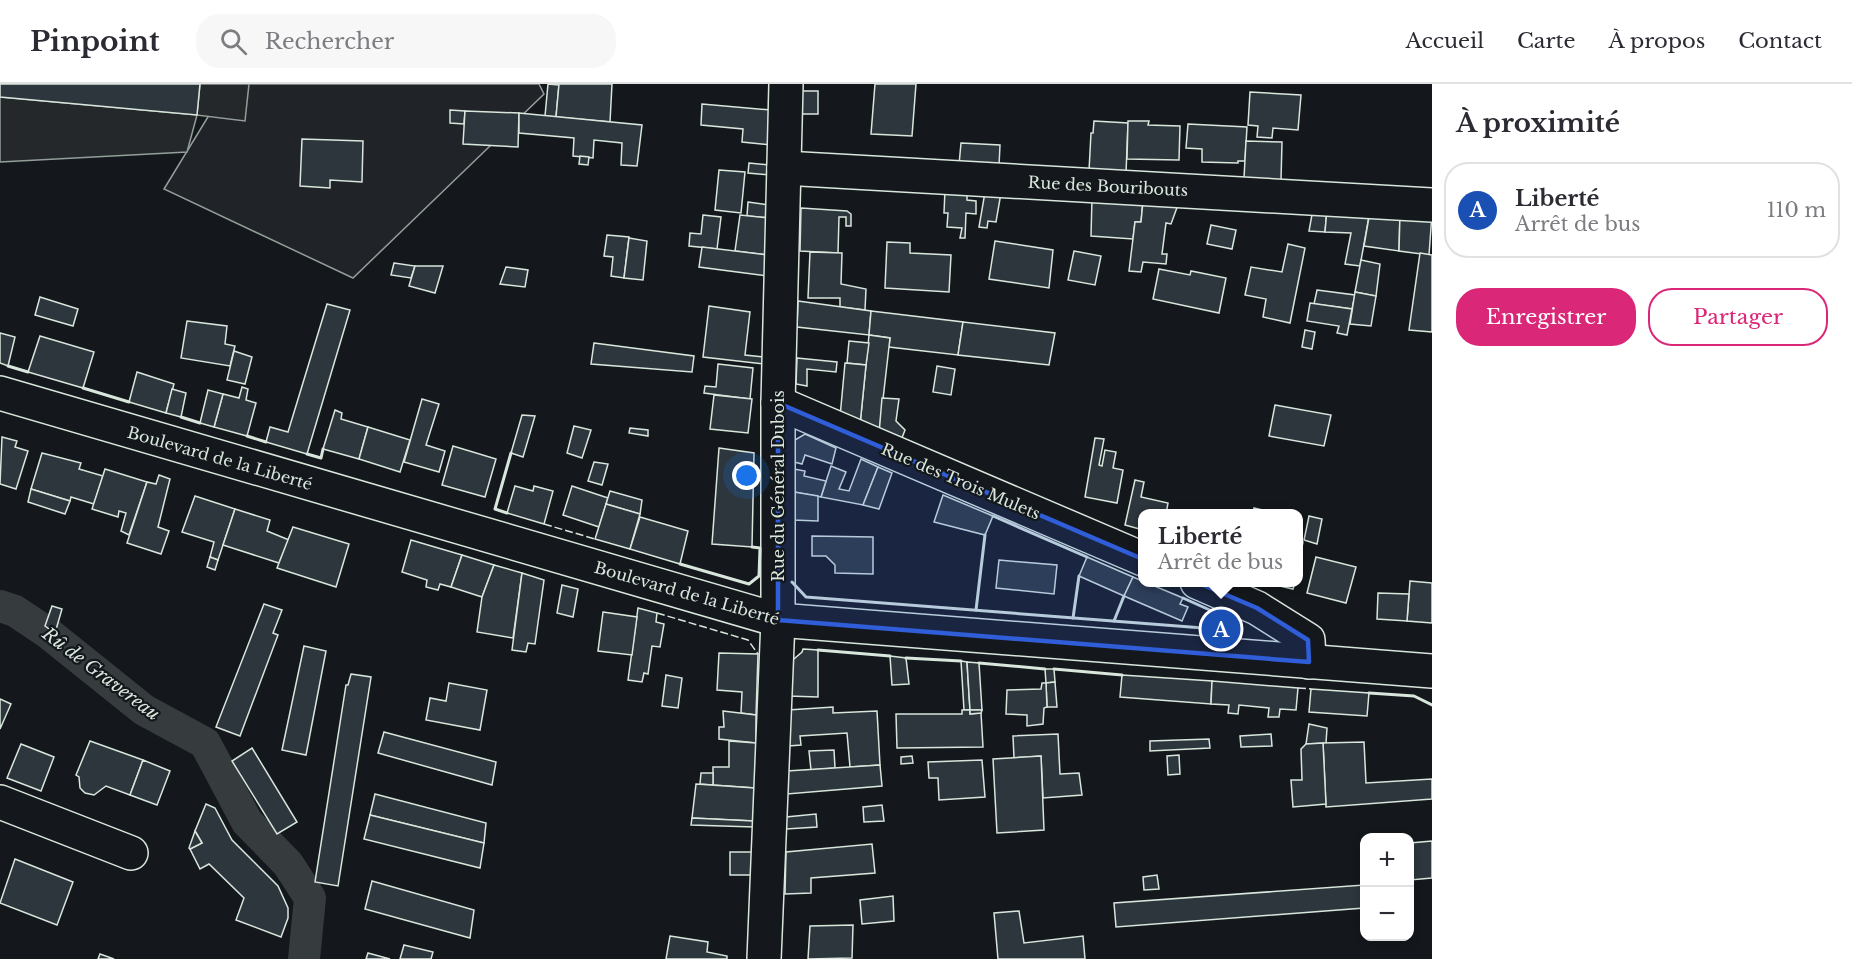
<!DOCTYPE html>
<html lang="fr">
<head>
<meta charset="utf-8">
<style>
	body { margin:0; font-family:"Libre Baskerville",serif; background:#f7f7f7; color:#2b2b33 }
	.controls { position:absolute; right:18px; bottom:18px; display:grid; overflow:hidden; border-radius:12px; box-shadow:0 3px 9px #0003 }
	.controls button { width:54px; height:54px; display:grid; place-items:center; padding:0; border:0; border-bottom:2px solid #e1e1e2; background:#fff; color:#2b2b33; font:30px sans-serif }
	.you { position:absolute; left:747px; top:392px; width:21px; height:21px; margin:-15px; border:4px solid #fff; border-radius:50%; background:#1a73e8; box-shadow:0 0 0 9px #1a73e833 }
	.badge { display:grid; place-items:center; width:39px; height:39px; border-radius:50%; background:#db2777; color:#fff; font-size:20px; font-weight:700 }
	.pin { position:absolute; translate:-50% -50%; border:3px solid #fff; box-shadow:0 2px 6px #0006 }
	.popup { position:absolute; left:1138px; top:425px; width:165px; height:78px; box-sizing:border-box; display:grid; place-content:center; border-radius:12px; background:#fff; filter:drop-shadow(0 2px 4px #0005); font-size:20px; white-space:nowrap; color:#7c7c81 }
	.popup b { font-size:22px; color:#2b2b33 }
	.popup::after { content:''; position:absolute; left:50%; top:100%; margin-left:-12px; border:12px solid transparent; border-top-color:#fff }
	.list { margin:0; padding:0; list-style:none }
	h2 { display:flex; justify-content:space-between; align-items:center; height:78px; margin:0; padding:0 24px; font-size:26px }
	h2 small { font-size:20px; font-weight:400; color:#7c7c81 }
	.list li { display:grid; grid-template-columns:39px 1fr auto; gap:18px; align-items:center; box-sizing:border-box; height:96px; margin:0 12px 12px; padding:0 12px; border:2px solid #e1e1e2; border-radius:24px }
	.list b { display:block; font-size:22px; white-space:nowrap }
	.list p { margin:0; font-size:20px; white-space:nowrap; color:#7c7c81 }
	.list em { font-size:20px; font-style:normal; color:#7c7c81 }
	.actions { display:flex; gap:12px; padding:18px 24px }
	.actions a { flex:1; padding:14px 0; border:2px solid #db2777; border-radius:24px; text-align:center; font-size:21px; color:#db2777 }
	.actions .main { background:#db2777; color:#fff }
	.icon { flex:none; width:33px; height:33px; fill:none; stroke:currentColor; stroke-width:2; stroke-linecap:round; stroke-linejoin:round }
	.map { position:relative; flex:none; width:1432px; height:875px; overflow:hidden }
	header { display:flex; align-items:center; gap:36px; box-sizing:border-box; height:84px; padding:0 30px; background:#fff; border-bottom:2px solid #e1e1e2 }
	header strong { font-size:28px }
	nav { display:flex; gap:33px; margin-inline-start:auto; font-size:21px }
	.search { width:420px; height:54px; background:#f7f7f7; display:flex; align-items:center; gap:15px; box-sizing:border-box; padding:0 21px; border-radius:24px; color:#7c7c81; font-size:22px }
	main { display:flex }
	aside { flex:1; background:#fff }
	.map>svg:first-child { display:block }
	.green { fill:#202428; stroke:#939e99; stroke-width:1.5 }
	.parking { fill:#24282b; stroke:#939e99; stroke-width:1.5 }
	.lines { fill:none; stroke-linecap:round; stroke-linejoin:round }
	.canal { stroke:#363b3e; stroke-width:32 }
	.building { fill:#2c363c; stroke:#d8e6dc; stroke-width:1.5 }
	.minor-casing { stroke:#d8e6dc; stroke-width:36 }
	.minor { stroke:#14181c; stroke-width:33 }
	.fence { stroke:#d8e6dc; stroke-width:1.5; stroke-dasharray:8 3; stroke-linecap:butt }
	.wall { stroke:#d8e6dc; stroke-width:3 }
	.marked { fill:#305dd8; fill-opacity:0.2; stroke:#305dd8; stroke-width:4.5; stroke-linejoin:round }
	.labels { text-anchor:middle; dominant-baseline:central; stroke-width:4.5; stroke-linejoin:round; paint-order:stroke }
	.street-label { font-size:16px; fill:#d8e6dc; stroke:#14181c }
	.water-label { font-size:18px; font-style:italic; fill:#d8e6dc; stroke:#14181c }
</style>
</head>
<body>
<header>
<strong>Pinpoint</strong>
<div class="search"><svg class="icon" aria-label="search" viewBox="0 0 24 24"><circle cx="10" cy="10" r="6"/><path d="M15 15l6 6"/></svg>Rechercher</div>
<nav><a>Accueil</a><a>Carte</a><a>À propos</a><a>Contact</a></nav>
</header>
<main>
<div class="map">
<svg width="1432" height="875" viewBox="0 0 1432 875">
	<rect width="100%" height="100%" fill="#14181c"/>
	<path class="green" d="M228,0H539L544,10L353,194L164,105Z"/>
	<path class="parking" d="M200,0H249L245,37L197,31L187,68L0,78V13L197,31Z"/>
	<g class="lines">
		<path class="canal" d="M0,522L15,527L48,549L144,626L205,659L247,738L288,780L310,814L304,875"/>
	</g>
	<g class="building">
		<path d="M0,0H200L197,31L0,13Z"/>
		<path d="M548,0L559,1L556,33L545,32Z"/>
		<path d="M612,0L610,38L556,33L559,0Z"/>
		<path d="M875,0H916L912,52L871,50Z"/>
		<rect x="802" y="7" width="16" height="23"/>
		<path d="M1250,8L1301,11L1298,46L1273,44L1272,54L1257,53L1258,42L1248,41Z"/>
		<path d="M702,20L771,26V61L742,58L743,45L701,41Z"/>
		<path d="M450,26L465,27L464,40L450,39Z"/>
		<path d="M465,27L519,29L518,63L463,60Z"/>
		<path d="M519,29L642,41L637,82L621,81L622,59L594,56L593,74L573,72L574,54L519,49Z"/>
		<path d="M1094,37L1128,39L1126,89L1089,87L1091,49H1093Z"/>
		<path d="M1128,37H1149L1148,41L1180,42L1179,76L1127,75Z"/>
		<path d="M1188,40L1247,43L1245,77H1238V79L1202,78V65L1186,64Z"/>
		<path d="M302,55L363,57L362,98L330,96V104L300,102Z"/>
		<path d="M1246,57L1282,58L1281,96L1244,94Z"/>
		<path d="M961,59L1000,61L999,82L959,81Z"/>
		<path d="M580,72L589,73L588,81L579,80Z"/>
		<path d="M749,79L770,81V91L748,89Z"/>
		<path d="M719,86L745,88L741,129L715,126Z"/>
		<path d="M945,106L967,108V116L976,117V130L966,129L965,154H960L962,144L947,143L948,129H944Z"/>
		<path d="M985,108L1001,109L996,138L988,137L987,144L979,143Z"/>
		<path d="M1092,114L1143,117L1141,138H1135L1133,155L1091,152Z"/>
		<path d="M1143,117L1179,118L1171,140L1166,139L1162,170H1167L1166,180L1143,178L1141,188L1129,187L1135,138H1141Z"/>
		<path d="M748,118L769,121V134L747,132Z"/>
		<path d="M801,124L847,127L851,130V142H846V133H839L838,169L800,167Z"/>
		<path d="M1313,125H1327L1325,148L1309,147Z"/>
		<path d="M1327,125L1370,127L1360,182L1345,180L1351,149L1325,148Z"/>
		<path d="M1370,127L1400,129L1399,167L1364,162Z"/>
		<path d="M1400,129L1432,130L1429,171L1399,167Z"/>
		<path d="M703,131L721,133L717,165L689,162L690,149L701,150Z"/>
		<path d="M740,131L769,134L768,171L735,167Z"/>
		<path d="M1211,141L1236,146L1232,165L1207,160Z"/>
		<path d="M607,151L629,153L624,194L611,192L613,173L604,172Z"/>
		<path d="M629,154L647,157L643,196L624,194Z"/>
		<path d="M995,157L1053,166L1049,204L989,195Z"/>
		<path d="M887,158L910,159V169L951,171L949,208L885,204Z"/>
		<path d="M1288,160L1305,164L1290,239L1263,233L1266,215L1245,211L1251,183L1282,188Z"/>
		<path d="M702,163L768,171L767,192L699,183Z"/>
		<path d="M1074,167L1101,172L1095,201L1068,196Z"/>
		<path d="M810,168L842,169L841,200L866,205L865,226L840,223V214H808Z"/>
		<path d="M1420,169L1432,171V248L1409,246Z"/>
		<path d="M1361,176L1380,180L1376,212L1355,208Z"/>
		<path d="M394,179L415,182L411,194L391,191Z"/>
		<path d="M415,182H443L435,209L409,202Z"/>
		<path d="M506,183L528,186L525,203L500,200Z"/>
		<path d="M1159,185L1190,191L1191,187L1226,194L1219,229L1153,215Z"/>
		<path d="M1317,206L1355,211L1352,225L1314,220Z"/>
		<path d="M1355,208L1376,212L1371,242L1350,240Z"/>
		<path d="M40,213L78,225L73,242L35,231Z"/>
		<path d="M798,217L871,227L869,251L797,243Z"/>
		<path d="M1310,219L1352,225L1347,251L1337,249L1339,242L1307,237Z"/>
		<path d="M327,220L350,226L307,370L266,358L270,343L288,348Z"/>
		<path d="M709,222L750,228L745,271L765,273L764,280L703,273Z"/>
		<path d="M871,227L963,238L958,271L889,263L890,254L869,251Z"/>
		<path d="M187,237L227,242L225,260L235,262L230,282L181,274Z"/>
		<path d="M963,238L1055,249L1049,281L958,271Z"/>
		<path d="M1305,246L1315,248L1312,265L1302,263Z"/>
		<path d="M0,249L15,253L8,282L0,279Z"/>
		<path d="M869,251L890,254L879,350L860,341Z"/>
		<path d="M40,252L94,268L83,304L28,288Z"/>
		<path d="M849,257L869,259L866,281L847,279Z"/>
		<path d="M594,259L694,272L692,288L591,280Z"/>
		<path d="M234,267L252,273L245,300L227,296Z"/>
		<path d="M797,274L837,278L836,288L807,285V302L796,300Z"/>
		<path d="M845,279L866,281L860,341L840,333Z"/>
		<path d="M718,280L753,284L750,315L704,309L705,302L716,303Z"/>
		<path d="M937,282L955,285L951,311L933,308Z"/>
		<path d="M137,288L174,300L166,329L129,318Z"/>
		<path d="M242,303L248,305L246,316L256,319L247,352L214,343L223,310L239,314Z"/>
		<path d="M172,305L186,309L181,333L166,329Z"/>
		<path d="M208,306L223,310L214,343L200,339Z"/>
		<path d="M714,311L752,315L748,349L710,345Z"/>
		<path d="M882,314L899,315L896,337L905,346L900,359L879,350Z"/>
		<path d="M422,315L439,320L426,361L445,367L439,388L404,378Z"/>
		<path d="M1275,321L1331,331L1324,362L1269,352Z"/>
		<path d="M335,326L342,329L341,335L368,343L359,375L323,365Z"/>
		<path d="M522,331L535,332L523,373L511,369Z"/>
		<path d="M574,342L591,346L582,374L567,369Z"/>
		<path d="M368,343L410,356L400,388L359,375Z"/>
		<path d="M630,344L648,346V352L629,349Z"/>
		<path d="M805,350L836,364L832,380L805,371L802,380L794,378L795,356Z"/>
		<path d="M2,353L17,357L15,363L28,367L16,405L0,400Z"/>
		<path d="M1095,354L1104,355L1099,381L1102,382L1105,366L1116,368L1113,384L1123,386L1117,419L1085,413Z"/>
		<path d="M453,362L496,375L485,413L442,401Z"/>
		<path d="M719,364L754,369L752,463L712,460Z"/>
		<path d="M42,369L81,379L79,385L103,392L94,420L71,413L70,417L31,405Z"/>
		<path d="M861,375L878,383L863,421L821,413L831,382L846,388L839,405L849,407Z"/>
		<path d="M594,378L608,380L602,401L588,397Z"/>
		<path d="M878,383L892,389L879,425L863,421Z"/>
		<path d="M105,385L147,398L129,451L121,447L126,429L119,427L118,433L92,425Z"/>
		<path d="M794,385L805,387L804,392L826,397L821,413L794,408Z"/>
		<path d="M159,391L170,395L158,443L169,447L161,470L127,459L147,398L156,400Z"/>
		<path d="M1135,396L1144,398L1141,413L1168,419L1166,430H1143V446L1125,441Z"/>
		<path d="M515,402L533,407L534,402L553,407L544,440L507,429Z"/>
		<path d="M572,402L608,414L599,443L563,431Z"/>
		<path d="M31,405L70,417L65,430L28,418Z"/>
		<path d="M610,407L642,416L640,430L606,420Z"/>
		<path d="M794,408L818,412V437L793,436Z"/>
		<path d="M943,411L993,432L985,451L934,438Z"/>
		<path d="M195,412L235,425L218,476L210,473L214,458L182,448Z"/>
		<path d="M606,420L640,430L630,465L595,455Z"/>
		<path d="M1254,424L1267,427V430H1253Z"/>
		<path d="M235,425L270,436L267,447L289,456L279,479L223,461Z"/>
		<path d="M1309,432L1322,435L1317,460L1304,456Z"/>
		<path d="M640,433L688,447L680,480L630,465Z"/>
		<path d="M293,443L349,460L336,503L277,484Z"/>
		<path d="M812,452L873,453V490L835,489V481L826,472H812Z"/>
		<path d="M411,456L462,471L451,503L440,500L438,506L426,503L427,496L402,488Z"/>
		<path d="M1299,457L1303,458L1299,478Z"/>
		<path d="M462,471L494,481L482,513L451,503Z"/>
		<path d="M210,473L218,476L215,486L207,483Z"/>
		<path d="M1087,473L1133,493L1124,512L1079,492Z"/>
		<path d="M1316,473L1356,483L1346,519L1307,509Z"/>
		<path d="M999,476L1057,481L1054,510L996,504Z"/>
		<path d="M494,481L522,489L513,554L477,548L482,513Z"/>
		<path d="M522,489L544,496L535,560L528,559L526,568L512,566Z"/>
		<path d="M1133,493L1183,514L1180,520L1188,523L1182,537L1124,512Z"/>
		<path d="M1410,497L1432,499V539L1407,537Z"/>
		<path d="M1262,498H1295L1293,505Z"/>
		<path d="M562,501L578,505L573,533L557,529Z"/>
		<path d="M1378,509L1409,510L1407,537L1377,535Z"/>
		<path d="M264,520L282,526L273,549L278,551L240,652L216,643Z"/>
		<path d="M52,522L62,525L55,549L45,542Z"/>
		<path d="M638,524L657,529L656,538L664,540L660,563L652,562L648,590L644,589L642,598L628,596Z"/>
		<path d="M603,528L637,533L632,571L598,567Z"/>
		<path d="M304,562L326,567L306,671L282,666Z"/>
		<path d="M803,565L818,566V613L788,612V580L802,568Z"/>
		<path d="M719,569L758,570L756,631L741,629L742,608L717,606Z"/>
		<path d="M890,572L906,574L909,600L892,601Z"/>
		<path d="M961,577L967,578L970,626H964Z"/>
		<path d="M967,578L979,579L982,626H970Z"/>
		<path d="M1045,585H1054L1055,598L1046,599Z"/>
		<path d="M351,590L371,593L338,802L315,798L346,601H348Z"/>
		<path d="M666,591L682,594L678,624L662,622Z"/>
		<path d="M1122,591L1212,597L1211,620L1120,613Z"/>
		<path d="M1212,597L1298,604L1296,626L1280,625L1279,633H1268L1269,624L1239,621L1238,630L1228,629L1229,621L1211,620Z"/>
		<path d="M1055,598L1057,623H1047L1046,599Z"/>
		<path d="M449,599L487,606L480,646L426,636L430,614L446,617Z"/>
		<path d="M1042,599H1046L1047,623L1044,624L1043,640L1027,642V631L1006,630L1007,606L1041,605Z"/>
		<path d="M1311,605L1369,609L1367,632L1309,628Z"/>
		<path d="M0,615L11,620L0,645Z"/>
		<path d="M833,623V629L877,627L880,681L850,683L847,649L800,652L801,661L788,662V626Z"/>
		<path d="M962,626H970V630L981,629L983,663L897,664L896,630H962Z"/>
		<path d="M970,626H982L981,629L970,630Z"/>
		<path d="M723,627L756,631V659L719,655V643H724Z"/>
		<path d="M1309,640L1327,644L1326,659L1306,660Z"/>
		<path d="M384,648L496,678L492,701L378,669Z"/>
		<path d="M1058,650L1060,690L1079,689L1082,711L1043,714L1041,672L1014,674L1013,652Z"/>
		<path d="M1271,650L1272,662L1241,663L1240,652Z"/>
		<path d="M1209,655L1210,664L1150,667V657Z"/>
		<path d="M90,657L143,676L130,711L106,702L94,711L85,709L80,704L79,693L76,691Z"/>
		<path d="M729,657L756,659L755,704L713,701V683H729Z"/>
		<path d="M1364,658L1366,699L1432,695V715L1326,723L1323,659Z"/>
		<path d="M1323,659L1326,720L1293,723L1291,696H1302L1301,665L1306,660Z"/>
		<path d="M21,660L54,673L41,707L7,694Z"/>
		<path d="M252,664L297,738L277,750L232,677Z"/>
		<path d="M834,666L835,684L811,686L809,667Z"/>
		<path d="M1179,671L1180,690L1168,691L1167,672Z"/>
		<path d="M912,672L913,679L901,680V673Z"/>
		<path d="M1041,672L1044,746L997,749L993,675Z"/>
		<path d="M143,676L170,687L157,721L130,711Z"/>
		<path d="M982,676L985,713L939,716L938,694H929L928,678Z"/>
		<path d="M880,681L882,702L787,710V687Z"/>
		<path d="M701,689H713V701L700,700Z"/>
		<path d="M696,700L755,704L754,737L692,734Z"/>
		<path d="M375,710L486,739L484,759L370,731Z"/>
		<path d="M206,720L215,724L232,756L278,802L288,824V834L281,853L236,836L244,814L209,780L200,785L190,765L202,759L195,747Z"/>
		<path d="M882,721L884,737L864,738L863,723Z"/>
		<path d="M816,730L817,743L786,745V733Z"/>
		<path d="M370,731L484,759L480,784L364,755Z"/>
		<path d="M692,734L754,737V743L691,741Z"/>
		<path d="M195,747L202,759L190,765L189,764Z"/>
		<path d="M1432,757V794L1410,796V759Z"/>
		<path d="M872,760L875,789L811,794V809L785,810L786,768Z"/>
		<rect x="730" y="768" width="24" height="23"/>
		<path d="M15,775L73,798L57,841L0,819Z"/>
		<path d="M1157,791L1159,805L1144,806L1143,793Z"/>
		<path d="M372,797L474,826L470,854L365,825Z"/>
		<path d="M1364,801V824L1116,843L1114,819Z"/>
		<path d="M893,812L894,837L862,840L860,816Z"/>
		<path d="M1019,827L1024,859L1083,852L1085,875H998L994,829Z"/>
		<path d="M853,841L852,874L808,875L810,842Z"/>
		<path d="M670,852L708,858L707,868L727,872V875H666Z"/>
		<path d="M404,861L433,868L431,875H400Z"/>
		<path d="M368,869L390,875H366Z"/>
		<path d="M100,870L114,875H98Z"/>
	</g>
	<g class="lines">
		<g class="minor-casing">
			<g id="minor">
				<path d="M784,84L1432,121"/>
				<path d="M0,309L778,536L1432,587"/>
				<path d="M778,319L1143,475"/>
				<path d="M1197,498L1257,524L1308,556L1309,578"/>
				<path d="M0,718L131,769"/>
				<path d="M764,875L778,536V319L786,0"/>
			</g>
		</g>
		<use href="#minor" class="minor"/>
		<g class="fence">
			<path d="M544,440L595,455"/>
			<path d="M657,529L748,556L758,570"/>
			<path d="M1298,604L1311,605"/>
		</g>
		<g class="wall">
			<path d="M8,282L28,288"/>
			<path d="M83,304L129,318"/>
			<path d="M181,333L200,339"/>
			<path d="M247,352L266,358"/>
			<path d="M307,370L321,374L323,365"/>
			<path d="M507,429L495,425L511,369"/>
			<path d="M993,432L1087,473"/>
			<path d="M680,480L749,500L759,492L760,464L752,463"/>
			<path d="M792,498L806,513L1229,546L1232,536L1183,514"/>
			<path d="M976,526L985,451"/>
			<path d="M1073,534L1079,492"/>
			<path d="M1114,537L1124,512"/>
			<path d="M818,566L890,572"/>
			<path d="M906,574L961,577"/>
			<path d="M979,579L1045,585"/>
			<path d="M1054,585L1122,591"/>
			<path d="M1369,609L1414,612L1432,621"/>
		</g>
	</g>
	<path class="marked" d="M778,319L1257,524L1308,556L1309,578L778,536Z"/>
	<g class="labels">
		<g class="street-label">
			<text transform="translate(1108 102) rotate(3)">Rue des Bouribouts</text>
			<text transform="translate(220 374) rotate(16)">Boulevard de la Liberté</text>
			<text transform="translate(961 397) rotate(23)">Rue des Trois Mulets</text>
			<text transform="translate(778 402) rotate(-90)">Rue du Général Dubois</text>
			<text transform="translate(687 509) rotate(16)">Boulevard de la Liberté</text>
		</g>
		<g class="water-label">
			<text transform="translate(101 590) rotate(37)">Rû de Gravereau</text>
		</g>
	</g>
</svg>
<div class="controls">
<button>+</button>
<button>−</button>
</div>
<div class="you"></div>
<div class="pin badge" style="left:1221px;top:545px;background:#1a4fb4">A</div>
<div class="popup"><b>Liberté</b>Arrêt de bus</div>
</div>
<aside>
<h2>À proximité<small></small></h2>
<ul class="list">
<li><span class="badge" style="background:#1a4fb4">A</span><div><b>Liberté</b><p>Arrêt de bus</p></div><em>110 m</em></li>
</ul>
<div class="actions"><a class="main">Enregistrer</a><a>Partager</a></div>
</aside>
</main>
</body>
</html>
